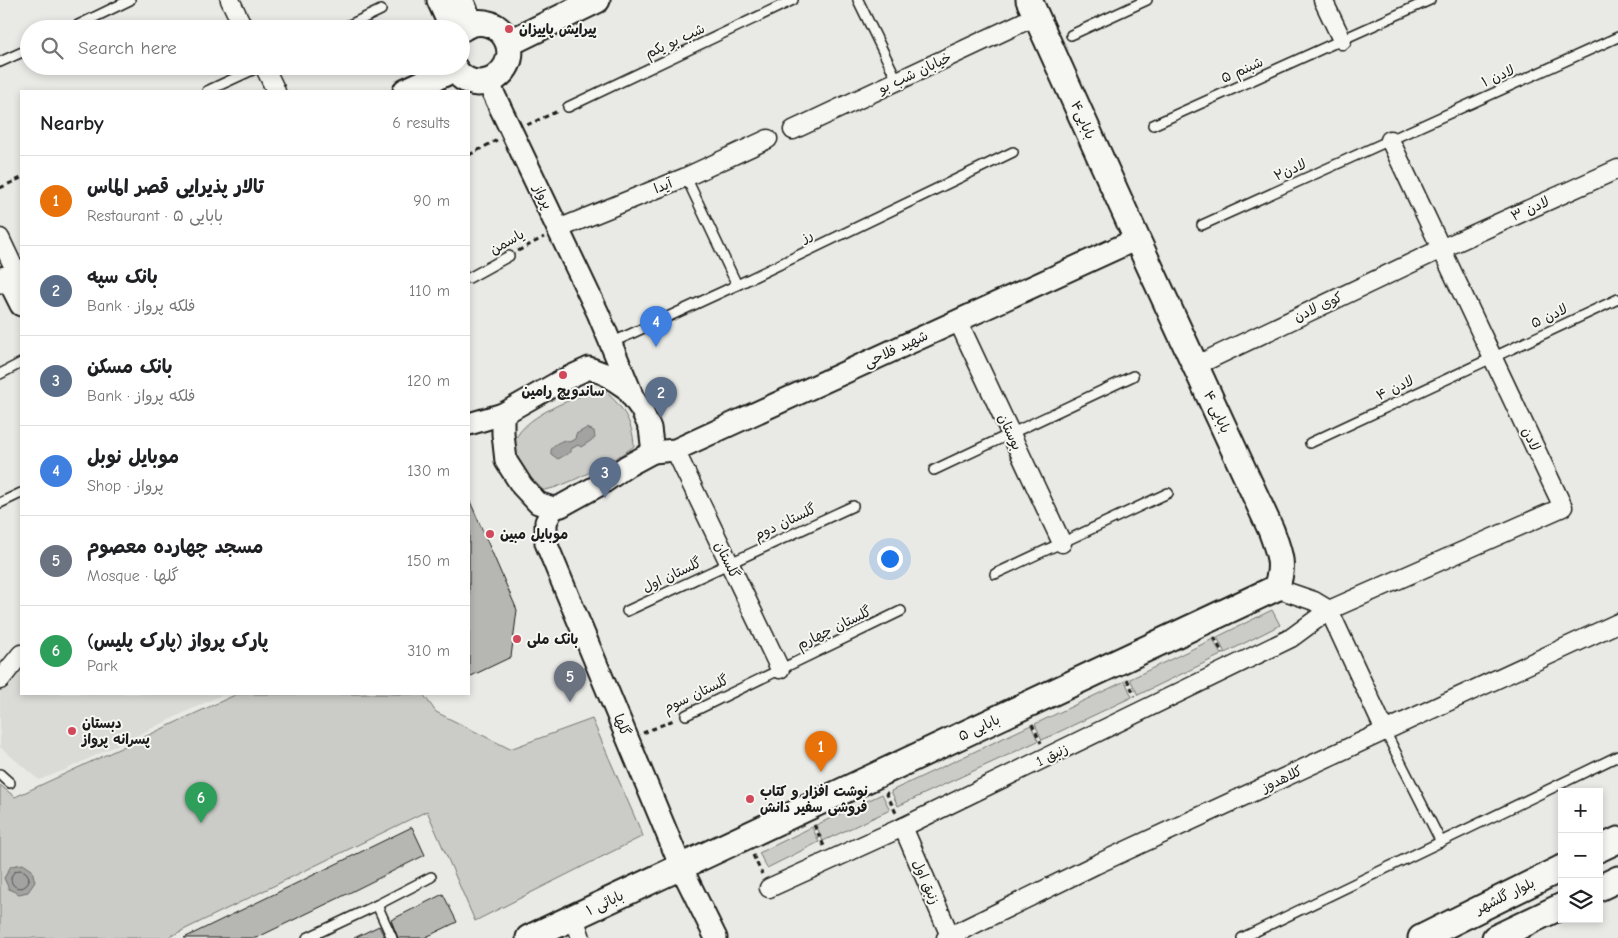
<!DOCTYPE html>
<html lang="en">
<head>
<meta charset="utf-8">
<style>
	body { margin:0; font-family:"Comic Neue","Playpen Sans Arabic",sans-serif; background:#f2f2f2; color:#202124 }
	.controls { position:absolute; right:15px; bottom:15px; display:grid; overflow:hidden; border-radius:0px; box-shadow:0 2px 8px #0003 }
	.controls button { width:45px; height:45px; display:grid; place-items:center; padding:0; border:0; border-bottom:1px solid #e0e0e0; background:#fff; color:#202124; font:25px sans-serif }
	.you { position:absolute; left:889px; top:558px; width:18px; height:18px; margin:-12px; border:4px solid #fff; border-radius:50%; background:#1a73e8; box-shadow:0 0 0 8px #1a73e833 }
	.badge { display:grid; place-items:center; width:32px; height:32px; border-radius:50%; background:#d1495b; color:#fff; font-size:16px; font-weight:700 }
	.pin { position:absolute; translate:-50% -41px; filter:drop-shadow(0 1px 2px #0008) }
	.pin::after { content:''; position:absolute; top:26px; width:18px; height:15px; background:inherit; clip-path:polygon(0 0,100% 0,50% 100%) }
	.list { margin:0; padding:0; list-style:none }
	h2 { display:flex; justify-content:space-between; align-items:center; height:65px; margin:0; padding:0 20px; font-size:21px }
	h2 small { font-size:16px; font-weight:400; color:#757577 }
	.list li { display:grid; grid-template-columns:32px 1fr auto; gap:15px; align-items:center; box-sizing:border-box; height:90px; padding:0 20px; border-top:1px solid #e0e0e0 }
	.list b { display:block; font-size:19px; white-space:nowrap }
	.list p { margin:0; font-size:16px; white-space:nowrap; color:#757577 }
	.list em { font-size:16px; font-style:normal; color:#757577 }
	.icon { flex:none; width:28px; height:28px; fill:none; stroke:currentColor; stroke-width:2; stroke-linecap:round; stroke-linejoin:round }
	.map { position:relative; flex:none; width:1618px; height:938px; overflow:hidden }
	.search { position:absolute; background:#fff; box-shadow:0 2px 8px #0003; left:20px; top:20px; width:450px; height:55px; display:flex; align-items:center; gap:12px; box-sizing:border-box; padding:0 18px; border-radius:28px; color:#757577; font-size:19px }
	.panel { position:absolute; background:#fff; box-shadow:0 2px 8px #0003; left:20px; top:90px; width:450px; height:605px; border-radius:0px }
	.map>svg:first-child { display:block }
	.built { fill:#dadad6 }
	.green { fill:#cbcbc7; stroke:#747472 }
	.water { fill:#a3a3a1; stroke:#6d6d6c }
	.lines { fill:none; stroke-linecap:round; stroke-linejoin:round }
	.shore { stroke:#525251; stroke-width:1 }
	.building { fill:#b6b6b3; stroke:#1c1c1c }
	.service-casing { stroke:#1c1c1c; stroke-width:12 }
	.minor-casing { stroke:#1c1c1c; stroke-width:21 }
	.tertiary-casing { stroke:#1c1c1c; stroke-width:25 }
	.secondary-casing { stroke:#1c1c1c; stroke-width:29 }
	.path { stroke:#1c1c1c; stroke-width:3; stroke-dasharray:5 4; stroke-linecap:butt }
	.service { stroke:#f6f6f2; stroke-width:9 }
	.minor { stroke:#f6f6f2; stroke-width:18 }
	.tertiary { stroke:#f6f6f2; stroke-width:21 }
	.secondary { stroke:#f6f6f2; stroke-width:25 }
	.poi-dot { fill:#d1495b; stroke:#f6f6f2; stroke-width:2 }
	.labels { text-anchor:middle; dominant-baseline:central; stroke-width:4; stroke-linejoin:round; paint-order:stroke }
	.poi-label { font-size:14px; font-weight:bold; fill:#1c1c1c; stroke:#f6f6f2; text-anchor:start }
	.street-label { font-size:14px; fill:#1c1c1c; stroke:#f6f6f2 }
</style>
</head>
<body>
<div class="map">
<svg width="1618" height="938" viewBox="0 0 1618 938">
	<rect width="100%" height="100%" fill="#e9e9e5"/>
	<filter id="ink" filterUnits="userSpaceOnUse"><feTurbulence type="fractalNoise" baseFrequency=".02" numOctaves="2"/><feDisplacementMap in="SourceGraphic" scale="10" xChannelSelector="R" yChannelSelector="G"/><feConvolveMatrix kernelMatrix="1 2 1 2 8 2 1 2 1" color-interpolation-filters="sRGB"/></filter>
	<g filter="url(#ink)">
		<path class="built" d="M21,665V694H223L65,770L39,780L0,747V691Z"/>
		<g class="green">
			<path d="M602,389C621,404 633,421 634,446C621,457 557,492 541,490C532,488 524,477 521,468C518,462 512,454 513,447C517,417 577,396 602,389Z"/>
			<path d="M1272,610L1280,625L1225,653L1217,637Z"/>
			<path d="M1213,639L1221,655L1138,695L1130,679Z"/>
			<path d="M1125,681L1132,697L1042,740L1035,724Z"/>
			<path d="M237,694H423L436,712L510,749L592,719L643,836L475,921L427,811L167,938H0V785L15,797Z"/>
			<path d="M1031,725L1038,741L898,806L891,791Z"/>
			<path d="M882,794L890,810L823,841L816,825Z"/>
			<path d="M812,827L819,842L767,868L759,853Z"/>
		</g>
		<g class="water">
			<path d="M587,428L594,431L595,438L581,447L578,445L571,449V452L558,459L551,454C550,445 558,443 564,440L569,442L575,439L576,434Z"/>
			<path d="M23,864L32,870L35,882L28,892L19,894L9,889L4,878L11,866Z"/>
		</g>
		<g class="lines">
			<circle class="shore" cx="20" cy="879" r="9"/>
		</g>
		<g class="building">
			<path d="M469,499L517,610L511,657L469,677Z"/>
			<path d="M412,827L425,855L339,898L256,938H184Z"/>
			<path d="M443,894L457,922L424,938H398L391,920Z"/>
			<path d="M379,926L385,938H354Z"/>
		</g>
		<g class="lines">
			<g class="service-casing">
				<g id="service">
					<path d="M858,0L898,82"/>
					<path d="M70,29L130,0"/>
					<path d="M341,29L381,10"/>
					<path d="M1071,35L1147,0"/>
					<path d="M0,62L29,49"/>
					<path d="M207,91L261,66"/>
					<path d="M568,107L793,0"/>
					<path d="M1153,125L1430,0"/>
					<path d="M686,177L737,285"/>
					<path d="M1202,225L1618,37"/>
					<path d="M469,278L509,256"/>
					<path d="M611,343L737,285L1013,152"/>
					<path d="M0,374L21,363"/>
					<path d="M1310,443L1618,299"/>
					<path d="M934,470L1133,376"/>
					<path d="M0,503L21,493"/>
					<path d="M995,574L1168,493"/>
					<path d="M627,611L853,506"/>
					<path d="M686,715L901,611"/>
					<path d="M1385,731L1441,842"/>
					<path d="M0,774L10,783"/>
					<path d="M377,905L392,938"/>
					<path d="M307,938L377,905L431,877"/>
					<path d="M1242,938L1618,756"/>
				</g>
			</g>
			<g class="minor-casing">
				<g id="minor">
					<path d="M230,0L244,29"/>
					<path d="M1323,0L1342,40"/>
					<path d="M264,66L276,91"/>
					<path d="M793,130L1036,16"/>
					<path d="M558,229L686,177L768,139"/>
					<path d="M0,238L17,274"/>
					<path d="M958,321L1062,543"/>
					<path d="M1195,366L1441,249L1618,169"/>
					<path d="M675,450L780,669"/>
					<path d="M1276,588L1314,601L1329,610L1385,731"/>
					<path d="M0,680L21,654"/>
					<path d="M903,827L951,938"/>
					<path d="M769,888L903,827L1291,638L1329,610L1563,507L1390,140"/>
					<path d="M574,917L581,938"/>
					<path d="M946,938L1095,865L1618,623"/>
				</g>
			</g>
			<g class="tertiary-casing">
				<g id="tertiary">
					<path d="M488,82L598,313L631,392"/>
					<path d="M8,279L21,305"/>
					<path d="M589,368L605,374L626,388L641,409L650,428L653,452L627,466L601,484L561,506L553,508L538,503L522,486L506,461L503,434V414L561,381Z"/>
					<path d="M469,424L503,414"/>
					<path d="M653,452L675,450L1137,239"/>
					<path d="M553,508L546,522V543L681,867L716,938"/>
				</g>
			</g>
			<g class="secondary-casing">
				<g id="secondary">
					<path d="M440,0L453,29"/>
					<path d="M460,0L470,23"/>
					<path d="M509,43L597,0"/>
					<path d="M453,66C458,76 467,82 478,83C486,83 494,80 499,75C528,49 493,6 461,29"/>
					<path d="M406,91L454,69"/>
					<path d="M0,280L8,279L21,272"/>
					<path d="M1599,849L1618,840"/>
					<path d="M1599,888L1618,879"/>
					<path d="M529,938L1276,588C1285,565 1279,552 1271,530L1137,239L1029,0"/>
					<path d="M1421,938L1562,868"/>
					<path d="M1495,938L1562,906"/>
				</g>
			</g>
			<g class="path">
				<path d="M527,125L558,111"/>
				<path d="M469,155L497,140"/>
				<path d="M0,188L21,178"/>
				<path d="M518,251L544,237"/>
				<path d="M1214,637L1223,654"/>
				<path d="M1127,679L1135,696"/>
				<path d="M1032,724L1041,743"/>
				<path d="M643,733L676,719"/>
				<path d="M886,792L896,813"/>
				<path d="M814,825L824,846"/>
				<path d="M753,855L762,874"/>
			</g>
			<use href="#service" class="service"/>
			<use href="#minor" class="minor"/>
			<use href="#tertiary" class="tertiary"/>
			<use href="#secondary" class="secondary"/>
		</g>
	</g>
	<g class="poi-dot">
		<circle cx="509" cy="29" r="5"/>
		<circle cx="563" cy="375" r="5"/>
		<circle cx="490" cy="534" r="5"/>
		<circle cx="517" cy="639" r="5"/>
		<circle cx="72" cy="731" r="5"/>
		<circle cx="750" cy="799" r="5"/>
	</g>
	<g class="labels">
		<g class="poi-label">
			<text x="519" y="29">پیرایش پاییزان</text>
			<text x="563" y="391" text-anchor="middle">ساندویچ رامین</text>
			<text x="500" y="534">موبایل مبین</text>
			<text x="527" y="639">بانک ملی</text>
			<text x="82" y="723">دبستان<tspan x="82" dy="16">پسرانه پرواز</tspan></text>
			<text x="760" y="791">نوشت افزار و کتاب<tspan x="760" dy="16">فروشی سفیر دانش</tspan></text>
		</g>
		<g class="street-label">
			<text transform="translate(675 41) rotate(-25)">شب بو یکم</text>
			<text transform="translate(1242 70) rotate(-24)">شبنم ۵</text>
			<text transform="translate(915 73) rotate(-25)">خیابان شب بو</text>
			<text transform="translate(1498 76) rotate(-24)">لادن ۱</text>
			<text transform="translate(1083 120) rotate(66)">بابایی۴</text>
			<text transform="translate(1290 170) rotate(-24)">لادن۲</text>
			<text transform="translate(663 186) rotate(-22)">آیدا</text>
			<text transform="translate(543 197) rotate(64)">پرواز</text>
			<text transform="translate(1530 209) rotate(-24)">لادن ۳</text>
			<text transform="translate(807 236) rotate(-26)">رز</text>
			<text transform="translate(507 242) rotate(-29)">یاسمن</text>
			<text transform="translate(1318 307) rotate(-25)">کوی لادن</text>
			<text transform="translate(1549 316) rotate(-25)">لادن ۵</text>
			<text transform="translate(896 349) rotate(-25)">شهید فلاحی</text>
			<text transform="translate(1395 388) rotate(-25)">لادن ۴</text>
			<text transform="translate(1217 412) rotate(65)">بابایی ۴</text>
			<text transform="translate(1010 432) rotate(65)">بوستان</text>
			<text transform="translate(1531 439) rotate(65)">لادن</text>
			<text transform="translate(785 522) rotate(-25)">گلستان دوم</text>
			<text transform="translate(727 560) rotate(64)">گلستان</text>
			<text transform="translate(672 575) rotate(-25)">گلستان اول</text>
			<text transform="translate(834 628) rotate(-26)">گلستان چهارم</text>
			<text transform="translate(696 694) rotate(-25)">گلستان سوم</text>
			<text transform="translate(622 725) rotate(67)">گلها</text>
			<text transform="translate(979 728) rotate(-25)">۵ بابایی</text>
			<text transform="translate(1052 755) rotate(-26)">زنبق 1</text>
			<text transform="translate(1282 779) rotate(-25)">کلاهدوز</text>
			<text transform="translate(926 882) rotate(66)">زنبق اول</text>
			<text transform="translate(1505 896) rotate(-26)">بلوار گلشهر</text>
			<text transform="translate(605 903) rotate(-25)">بابائی ۱</text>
		</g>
	</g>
</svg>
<div class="controls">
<button>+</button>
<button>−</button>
<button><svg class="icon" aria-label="layers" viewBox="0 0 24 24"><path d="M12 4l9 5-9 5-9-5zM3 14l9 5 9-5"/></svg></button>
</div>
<div class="you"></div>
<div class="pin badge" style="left:821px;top:772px;background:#e8710a">1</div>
<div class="pin badge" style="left:661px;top:418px;background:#5c6f8a">2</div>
<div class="pin badge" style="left:605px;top:498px;background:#5c6f8a">3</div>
<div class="pin badge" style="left:656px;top:347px;background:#3f7fe0">4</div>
<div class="pin badge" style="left:570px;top:702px;background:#6b7280">5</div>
<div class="pin badge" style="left:201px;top:823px;background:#2e9e5b">6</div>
<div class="search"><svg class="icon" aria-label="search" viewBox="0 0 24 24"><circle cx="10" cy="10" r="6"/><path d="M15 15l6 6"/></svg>Search here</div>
<section class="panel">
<h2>Nearby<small>6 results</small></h2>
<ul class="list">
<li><span class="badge" style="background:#e8710a">1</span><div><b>تالار پذیرایی قصر الماس</b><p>Restaurant · ۵ بابایی</p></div><em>90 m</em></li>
<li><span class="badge" style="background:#5c6f8a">2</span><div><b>بانک سپه</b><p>Bank · فلکه پرواز</p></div><em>110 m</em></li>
<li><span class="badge" style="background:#5c6f8a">3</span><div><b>بانک مسکن</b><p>Bank · فلکه پرواز</p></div><em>120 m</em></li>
<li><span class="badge" style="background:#3f7fe0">4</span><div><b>موبایل نوبل</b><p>Shop · پرواز</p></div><em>130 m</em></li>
<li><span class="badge" style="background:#6b7280">5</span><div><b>مسجد چهارده معصوم</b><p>Mosque · گلها</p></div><em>150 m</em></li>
<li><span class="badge" style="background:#2e9e5b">6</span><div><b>پارک پرواز (پارک پلیس)</b><p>Park</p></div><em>310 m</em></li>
</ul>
</section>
</div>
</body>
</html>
